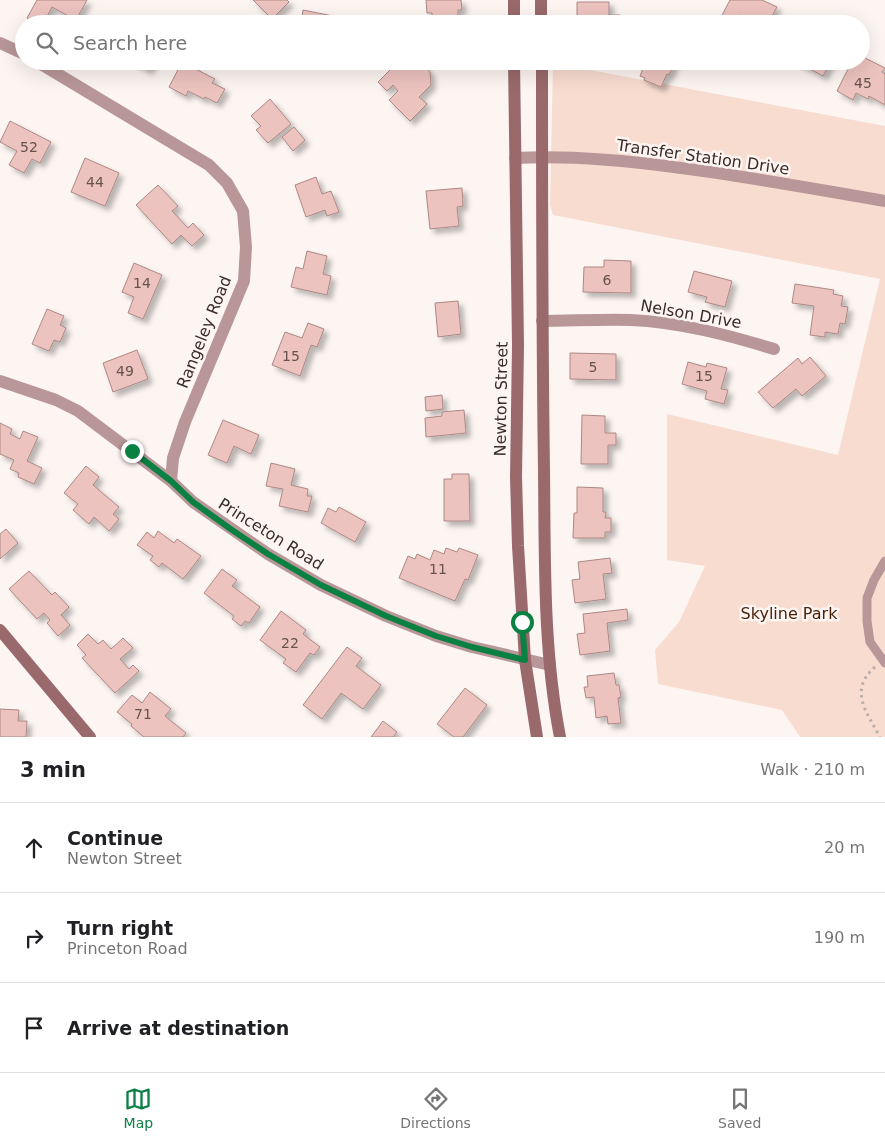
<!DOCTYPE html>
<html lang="en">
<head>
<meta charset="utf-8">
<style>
	body { margin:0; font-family:"DejaVu Sans",sans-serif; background:#f6f6f6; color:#202124 }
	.stop { position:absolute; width:15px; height:15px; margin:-11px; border:4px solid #0b8043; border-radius:50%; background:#fff }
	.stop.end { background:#0b8043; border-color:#fff; box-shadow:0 1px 5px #0008 }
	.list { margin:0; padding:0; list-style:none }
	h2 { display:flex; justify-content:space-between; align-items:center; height:65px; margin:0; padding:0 20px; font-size:21px }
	h2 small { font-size:16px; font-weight:400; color:#757577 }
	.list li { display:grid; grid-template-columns:32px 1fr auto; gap:15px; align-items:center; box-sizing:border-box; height:90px; padding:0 20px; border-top:1px solid #e0e0e0 }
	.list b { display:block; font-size:19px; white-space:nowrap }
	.list p { margin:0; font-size:16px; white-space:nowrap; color:#757577 }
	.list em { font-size:16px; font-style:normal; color:#757577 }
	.icon { flex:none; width:28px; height:28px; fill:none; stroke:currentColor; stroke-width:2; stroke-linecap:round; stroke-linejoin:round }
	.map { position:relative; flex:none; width:885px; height:737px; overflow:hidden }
	.search { position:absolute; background:#fff; box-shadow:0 5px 20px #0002; left:15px; right:15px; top:15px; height:55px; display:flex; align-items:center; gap:12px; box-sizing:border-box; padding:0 18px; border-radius:28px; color:#757577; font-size:19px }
	.sheet { height:335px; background:#fff }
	nav { display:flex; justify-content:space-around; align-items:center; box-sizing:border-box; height:70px; border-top:1px solid #e0e0e0; background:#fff; font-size:14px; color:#757577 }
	nav a { display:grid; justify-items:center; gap:2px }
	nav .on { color:#0b8043 }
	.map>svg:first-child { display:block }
	.green { fill:#f9dcd0 }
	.building { fill:#ecc3bf; stroke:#ad8884; filter:url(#shadow) }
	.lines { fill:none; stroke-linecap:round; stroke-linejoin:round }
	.path { stroke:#b8aeaa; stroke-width:3; stroke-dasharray:2.5 4; stroke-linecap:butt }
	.lane { stroke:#b99798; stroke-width:9 }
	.street { stroke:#b99798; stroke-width:12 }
	.secondary { stroke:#99696b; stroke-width:12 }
	.route { stroke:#0b8043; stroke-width:6 }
	.labels { text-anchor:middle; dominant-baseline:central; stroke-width:5; stroke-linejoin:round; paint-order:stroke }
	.number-label { font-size:14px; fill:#67524d }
	.street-label { font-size:16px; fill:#3b2d27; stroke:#fdf5f2 }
	.park-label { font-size:16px; fill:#4c210b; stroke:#fdf5f2 }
</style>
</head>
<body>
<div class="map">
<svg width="885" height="737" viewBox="0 0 885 737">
	<defs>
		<filter id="shadow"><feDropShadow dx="4.5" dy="4.5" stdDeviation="2.5" flood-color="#0004"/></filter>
	</defs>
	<rect width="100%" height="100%" fill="#fdf5f2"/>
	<path class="green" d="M553,63L885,126V737H800L782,710L658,684L655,650L679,622L705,566L667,560V414L838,455L880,279L553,215L550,205Z"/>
	<g class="building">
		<path d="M37,0H87L76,20L52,7L43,24H37L27,18Z"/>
		<path d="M253,0H287L289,2L272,19Z"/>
		<path d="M426,0H461L462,10H458V24L432,23V13H427Z"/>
		<path d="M730,0H762L777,7L768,24H753V22L739,15L737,19L741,22L740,24H730L720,19Z"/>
		<path d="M577,2H609V15H620V24H577Z"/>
		<path d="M303,10L343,18L342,24H301Z"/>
		<path d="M861,56L885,68L882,72L885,74V105L869,96L868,99L856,93L853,100L837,91L852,61H861Z"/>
		<path d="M132,61H153L148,70Z"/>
		<path d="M399,61H406L408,63L410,61H424L422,63L430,72L431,85L419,97L427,104L410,121L389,100L398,91L393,85L387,91L378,82Z"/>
		<path d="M649,61L675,62L669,75L667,74L661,87L644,80L645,78L640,76L644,66L646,67Z"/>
		<path d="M795,61H831L823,76Z"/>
		<path d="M182,62L215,79L212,83L225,89L217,103L205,97L204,99L188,91L186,96L169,87Z"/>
		<path d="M270,99L291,124L268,143L256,130L261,126L251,116Z"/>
		<path d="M10,121L51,142L40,163L32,159L24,173L9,165L17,151L0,142Z"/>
		<path d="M294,127L305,140L293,151L282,137Z"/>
		<path d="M85,158L119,173L105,206L71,192Z"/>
		<path d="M316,177L322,194L331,191L339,212L327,216L325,210L306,217L295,185Z"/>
		<path d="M158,185L178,206L172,211L188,228L193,223L204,235L192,246L181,235L172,244L136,205Z"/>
		<path d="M462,188L463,206L457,207L459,226L430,229L426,191Z"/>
		<path d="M307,251L327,256L323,274L331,276L327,295L291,287L296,267L303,269Z"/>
		<path d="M604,260L631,261V293L583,292L584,267H604Z"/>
		<path d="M134,263L162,275L143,319L128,313L134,297L122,292Z"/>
		<path d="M694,271L732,281L725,307L705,302L707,297L688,292Z"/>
		<path d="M795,284L834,290L833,294L843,296L841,306L848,307L845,324L840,323L838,334L825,332V337L810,335L814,306L792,303Z"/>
		<path d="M458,301L461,334L438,337L435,303Z"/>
		<path d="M47,309L64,316L60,325L66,328L60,342L54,340L49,351L32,344Z"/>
		<path d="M308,323L324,329L317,347L311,345L300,376L272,365L285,332L302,338Z"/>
		<path d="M137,350L148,379L113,392L103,363Z"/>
		<path d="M570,353L616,354V380L570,379Z"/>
		<path d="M810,357L826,376L802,396L796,389L773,408L758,392L798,358L802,364Z"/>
		<path d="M688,362L706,367L707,363L727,368L721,389L728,390L724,404L705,399L707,391L682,384Z"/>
		<path d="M442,395L443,409L426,411L425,397Z"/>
		<path d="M464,410L466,433L426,437L425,418L442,416V412Z"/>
		<path d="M582,415L605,416V433H616V445H608V464H581Z"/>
		<path d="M223,420L259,435L251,454L234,446L227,463L208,455Z"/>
		<path d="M0,423L12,429L10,434L20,439L23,431L38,437L27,461L42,468L34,484L18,477L19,473L10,469L14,460L0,454Z"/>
		<path d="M271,463L295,469L291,485L308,489L307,496H312L308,512L279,506L283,489L266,486Z"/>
		<path d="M86,466L99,477L93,485L119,507L113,514L119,519L109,531L94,517L89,524L73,510L78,504L64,493Z"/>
		<path d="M452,474H469L470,521H444V479H452Z"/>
		<path d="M577,487L603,488V512H606L605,518H611V532H605V538H573L574,513H577Z"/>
		<path d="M339,507L366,522L355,542L321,523L328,508L336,512Z"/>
		<path d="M6,529L18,543L0,559V534Z"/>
		<path d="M158,531L174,543L177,539L201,556L183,579L162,563L159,567L150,560L153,556L137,545L147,532L154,538Z"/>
		<path d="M446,548L457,552L459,548L478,555L468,580L465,579L455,601L399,578L408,556L415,559L417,554L430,560L434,550L444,554Z"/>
		<path d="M610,558L612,573L603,574L606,599L575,603L572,580L580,579L578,562Z"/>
		<path d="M222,569L237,580L232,586L260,607L249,623L245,621L241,626L232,619L234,616L204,593Z"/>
		<path d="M29,571L52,595L55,592L69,607L61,615L70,625L58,636L47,623L50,620L44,613L37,619L9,589Z"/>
		<path d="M627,609L628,620L607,623L610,651L580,655L577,634L585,633L583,614Z"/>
		<path d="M281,611L306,630L303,634L320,647L314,655L310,653L296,672L283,663L286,659L260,640Z"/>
		<path d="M88,634L98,644L103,640L111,649L123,638L133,648L120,659L129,669L133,665L139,671L115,693L82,658L86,655L77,645Z"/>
		<path d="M347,647L362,658L356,666L381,685L363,709L341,693L322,719L303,705Z"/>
		<path d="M614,673L616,685H619L621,697L618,698L621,723L608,724L607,716L596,718L594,697L586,698L584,687H588L587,676Z"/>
		<path d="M465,688L487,705L463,737H454L437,724Z"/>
		<path d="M150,692L171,709L165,716L186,733L183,737H144L131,726L132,724L117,712L132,695L142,703Z"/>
		<path d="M0,709L19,710L18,721H27L26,737H0Z"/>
		<path d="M383,721L397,732L393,737H371Z"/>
	</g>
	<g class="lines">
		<path class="path" d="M875,667C848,690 867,713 880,737"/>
		<path class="lane" d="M885,561L874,580L867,598V621L870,642L885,663"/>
		<g class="street">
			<path d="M0,43L24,54"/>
			<path d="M36,61L209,165L227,183L243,211L246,247L244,281L185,422L173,458L171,481"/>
			<path d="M515,158C568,155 622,160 674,167C745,176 815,189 885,201"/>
			<path d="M542,321C571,321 601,319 631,320C679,322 728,335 774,349"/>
			<path d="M0,381L56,400L78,411L171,481L193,502L268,554L321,585L386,616L436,636L472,647L550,665"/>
		</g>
		<g class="secondary">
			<path d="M514,0V24"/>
			<path d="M541,0V24"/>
			<path d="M514,61L518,345L516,477L518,546L525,660L537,737"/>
			<path d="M542,61C542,197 542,333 544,470C545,559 543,649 560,737"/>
			<path d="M0,630L90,737"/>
		</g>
	</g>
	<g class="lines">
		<path class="route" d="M132,451L171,481L193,502L232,530L268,554L321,585L386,616L436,636L472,647L525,660L522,622"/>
	</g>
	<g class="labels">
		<g class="number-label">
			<text x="863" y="83">45</text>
			<text x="29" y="147">52</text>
			<text x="95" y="182">44</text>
			<text x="607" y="280">6</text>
			<text x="142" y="283">14</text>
			<text x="291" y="356">15</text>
			<text x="593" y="367">5</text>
			<text x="125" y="371">49</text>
			<text x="704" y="376">15</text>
			<text x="438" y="569">11</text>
			<text x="290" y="643">22</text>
			<text x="143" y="714">71</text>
		</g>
		<g class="street-label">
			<text transform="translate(703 157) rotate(8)">Transfer Station Drive</text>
			<text transform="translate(691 314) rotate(10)">Nelson Drive</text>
			<text transform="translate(204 332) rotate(-68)">Rangeley Road</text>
			<text transform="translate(501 399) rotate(-89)">Newton Street</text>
			<text transform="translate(271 534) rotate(32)">Princeton Road</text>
		</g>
		<g class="park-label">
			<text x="789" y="613">Skyline Park</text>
		</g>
	</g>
</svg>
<div class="stop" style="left:522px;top:622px"></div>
<div class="stop end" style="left:132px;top:451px"></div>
<div class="search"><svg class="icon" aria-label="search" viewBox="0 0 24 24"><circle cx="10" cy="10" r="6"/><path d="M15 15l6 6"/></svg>Search here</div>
</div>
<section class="sheet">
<h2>3 min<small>Walk · 210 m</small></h2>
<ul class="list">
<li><svg class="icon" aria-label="ahead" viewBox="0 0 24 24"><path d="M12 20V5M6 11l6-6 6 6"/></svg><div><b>Continue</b><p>Newton Street</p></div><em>20 m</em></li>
<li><svg class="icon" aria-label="right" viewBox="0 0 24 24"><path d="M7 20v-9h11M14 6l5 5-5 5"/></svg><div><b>Turn right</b><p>Princeton Road</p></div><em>190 m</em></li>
<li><svg class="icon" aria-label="arrive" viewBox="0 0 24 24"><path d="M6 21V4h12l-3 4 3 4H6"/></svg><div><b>Arrive at destination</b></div></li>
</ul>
</section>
<nav>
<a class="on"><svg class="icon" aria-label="map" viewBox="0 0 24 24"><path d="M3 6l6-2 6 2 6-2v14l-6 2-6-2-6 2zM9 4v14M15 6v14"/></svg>Map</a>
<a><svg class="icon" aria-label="directions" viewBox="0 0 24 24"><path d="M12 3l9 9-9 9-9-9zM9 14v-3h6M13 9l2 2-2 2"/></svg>Directions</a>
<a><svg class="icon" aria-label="saved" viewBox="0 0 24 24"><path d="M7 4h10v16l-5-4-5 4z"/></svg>Saved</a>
</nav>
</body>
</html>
